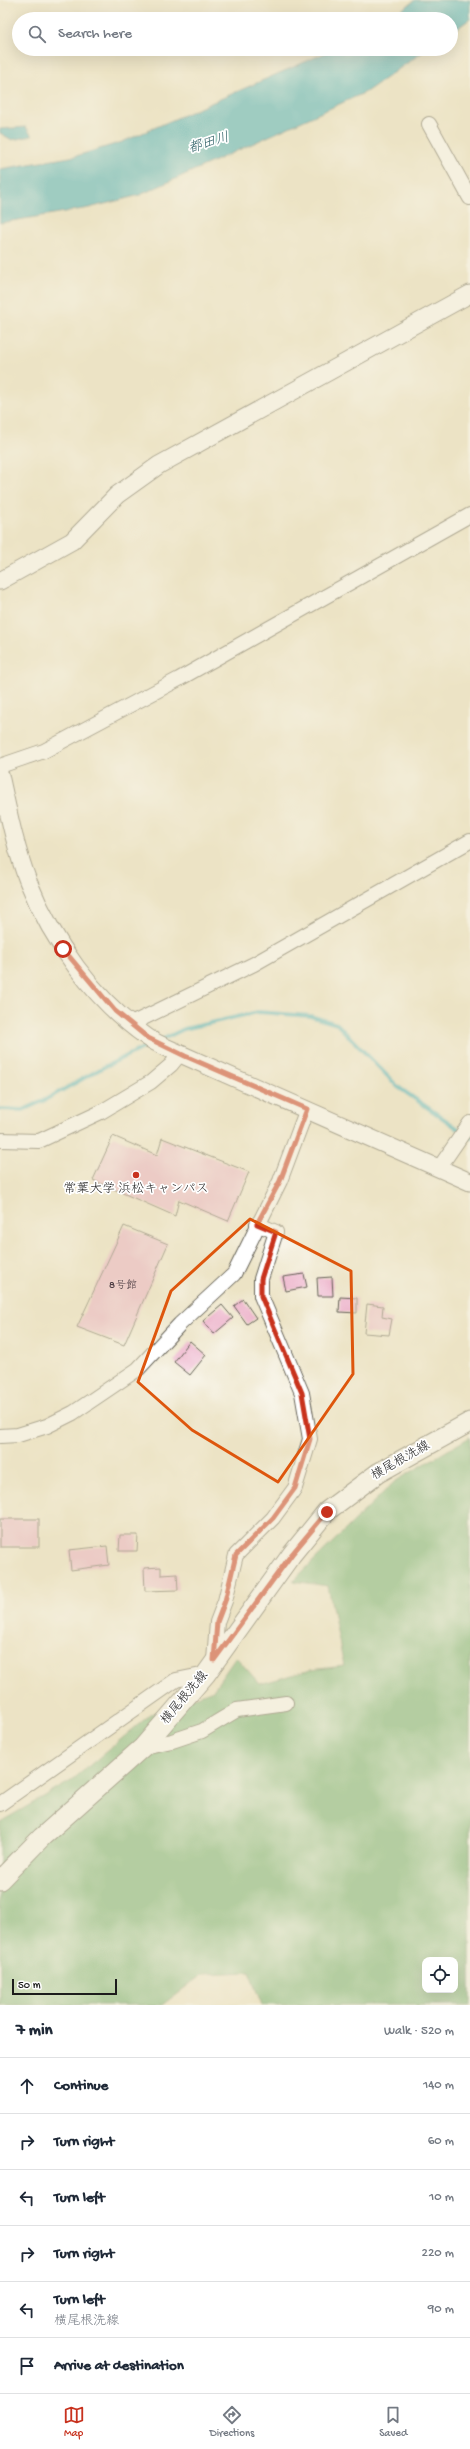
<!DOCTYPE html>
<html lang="en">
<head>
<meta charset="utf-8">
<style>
	body { margin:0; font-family:"Gochi Hand","Klee One",sans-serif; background:#f6f6f7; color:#1f2937 }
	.controls { position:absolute; right:12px; bottom:12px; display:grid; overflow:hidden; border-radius:8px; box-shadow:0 4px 16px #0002 }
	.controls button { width:36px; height:36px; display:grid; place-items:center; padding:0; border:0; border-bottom:1px solid #e0e1e3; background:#fff; color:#1f2937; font:20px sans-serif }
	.scale { position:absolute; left:12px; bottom:10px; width:105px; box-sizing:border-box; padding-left:4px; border:2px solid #1c1c1c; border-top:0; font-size:11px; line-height:14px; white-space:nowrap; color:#1c1c1c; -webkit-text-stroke:3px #fff; paint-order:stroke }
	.stop { position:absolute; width:12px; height:12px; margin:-9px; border:3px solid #c8321e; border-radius:50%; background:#fff }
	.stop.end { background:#c8321e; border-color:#fff; box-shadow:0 1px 4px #0008 }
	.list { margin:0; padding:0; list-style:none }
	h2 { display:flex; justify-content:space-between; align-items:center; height:52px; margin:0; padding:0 16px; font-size:17px }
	h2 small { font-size:13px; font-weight:400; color:#747a83 }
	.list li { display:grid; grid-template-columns:26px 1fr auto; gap:12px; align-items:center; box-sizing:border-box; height:56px; padding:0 16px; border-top:1px solid #e0e1e3 }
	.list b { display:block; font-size:15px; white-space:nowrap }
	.list p { margin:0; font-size:13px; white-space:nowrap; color:#747a83 }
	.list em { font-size:13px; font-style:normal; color:#747a83 }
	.icon { flex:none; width:22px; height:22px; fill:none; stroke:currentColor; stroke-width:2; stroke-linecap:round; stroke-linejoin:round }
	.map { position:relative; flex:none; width:470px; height:2005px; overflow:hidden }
	.search { position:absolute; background:#fff; box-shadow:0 4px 16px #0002; left:12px; right:12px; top:12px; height:44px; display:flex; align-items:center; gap:10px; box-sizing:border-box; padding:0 14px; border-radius:22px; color:#747a83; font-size:15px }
	.sheet { height:388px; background:#fff }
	nav { display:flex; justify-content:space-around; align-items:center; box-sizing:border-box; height:56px; border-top:1px solid #e0e1e3; background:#fff; font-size:11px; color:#747a83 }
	nav a { display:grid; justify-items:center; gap:2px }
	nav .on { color:#c8321e }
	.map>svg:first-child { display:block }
	.forest { fill:#70b274; stroke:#466748; fill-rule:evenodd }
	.water { fill:#40afbd; stroke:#2e666c }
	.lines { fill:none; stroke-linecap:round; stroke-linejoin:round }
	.stream { stroke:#40afbd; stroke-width:4 }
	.building { fill:#ebadc6 }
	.minor-casing { stroke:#656257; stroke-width:16 }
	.tertiary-casing { stroke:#656257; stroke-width:19 }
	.secondary-casing { stroke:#656257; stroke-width:21 }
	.minor { stroke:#fff; stroke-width:14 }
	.tertiary { stroke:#fff; stroke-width:17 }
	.secondary { stroke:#fff; stroke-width:19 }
	.route { stroke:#c8321e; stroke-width:5 }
	.marked { fill:none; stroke:#de560d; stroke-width:3; stroke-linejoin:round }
	.poi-dot { fill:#c8321e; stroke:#fff; stroke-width:1.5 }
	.labels { text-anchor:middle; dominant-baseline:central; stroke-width:3.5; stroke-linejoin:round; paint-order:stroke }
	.number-label { font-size:11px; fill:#504046 }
	.poi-label { font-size:13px; fill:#1c1c1c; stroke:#fff }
	.street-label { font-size:13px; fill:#1c1c1c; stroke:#fff }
	.water-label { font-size:14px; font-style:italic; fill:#2c5e64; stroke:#fff }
</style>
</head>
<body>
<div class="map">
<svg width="470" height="2005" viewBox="0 0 470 2005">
	<rect width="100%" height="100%" fill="#fff"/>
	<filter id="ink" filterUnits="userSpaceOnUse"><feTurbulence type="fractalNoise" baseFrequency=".025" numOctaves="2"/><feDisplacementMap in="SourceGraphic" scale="8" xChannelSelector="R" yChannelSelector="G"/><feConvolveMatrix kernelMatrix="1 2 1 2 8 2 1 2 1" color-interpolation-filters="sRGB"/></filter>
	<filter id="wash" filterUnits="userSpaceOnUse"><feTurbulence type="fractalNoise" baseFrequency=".012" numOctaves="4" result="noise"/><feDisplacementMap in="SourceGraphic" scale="16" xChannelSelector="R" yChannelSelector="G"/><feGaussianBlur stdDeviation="0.9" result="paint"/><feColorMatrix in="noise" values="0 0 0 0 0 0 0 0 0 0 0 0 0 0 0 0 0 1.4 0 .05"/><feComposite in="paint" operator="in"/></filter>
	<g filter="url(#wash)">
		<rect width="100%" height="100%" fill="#ece3c5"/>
		<path class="forest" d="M470,1437V2005H262L249,1972L203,1974L162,2005H0V1822L71,1781L151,1714L213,1690L236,1657L260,1684L310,1670L344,1666L328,1586L293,1581L394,1482ZM425,1960H455V1990H425Z"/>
		<g class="water">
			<path d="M415,0H470V19L451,33V19H389Z"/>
			<path d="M334,49H427L366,92L140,195L89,208L0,223V169L76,156L122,142Z"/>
			<path d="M26,127L32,136L12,140L0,133V129Z"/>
		</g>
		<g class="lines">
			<g class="stream">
				<path d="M161,1040L184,1029L258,1012L310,1016L337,1024L398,1087L470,1137"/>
				<path d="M0,1109L23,1110L43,1101L102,1068L151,1044"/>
			</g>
		</g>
		<g id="blocks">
			<g class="building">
				<path d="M113,1136L157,1155L162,1138L249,1172L228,1221L179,1200L175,1216L93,1180Z"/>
				<path d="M124,1226L168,1244L124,1345L77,1327Z"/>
				<path d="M304,1274L307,1287L286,1291L283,1277Z"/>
				<path d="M332,1277L333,1296H318L317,1278Z"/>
				<path d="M340,1297L357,1298V1313L339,1312Z"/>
				<path d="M243,1299L256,1318L247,1324L234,1306Z"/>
				<path d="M367,1304L383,1306L382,1317L392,1319L389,1335L364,1333Z"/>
				<path d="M222,1305L233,1318L214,1334L203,1321Z"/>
				<path d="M190,1341L206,1355L190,1375L174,1362Z"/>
				<rect x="0" y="1519" width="39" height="28"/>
				<path d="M120,1535H138L137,1551H119Z"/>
				<path d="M107,1546L109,1565L71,1570L69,1550Z"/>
				<path d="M161,1567V1575L177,1574L178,1590L145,1591L144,1568Z"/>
			</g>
		</g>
	</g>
	<g filter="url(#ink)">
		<use href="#blocks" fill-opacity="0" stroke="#656257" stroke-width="1"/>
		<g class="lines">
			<g class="minor-casing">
				<g id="minor">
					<path d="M429,124L470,198"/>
					<path d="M0,766L44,751L179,679L470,515"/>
					<path d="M131,1024L254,964L470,841"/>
					<path d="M0,1140L39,1141L101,1112L151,1082L171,1065L180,1054"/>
					<path d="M439,1168L470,1123"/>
					<path d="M0,1436L18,1435L47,1426L73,1413L138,1369L180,1324L234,1274L280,1181L307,1109"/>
					<path d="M214,1660L217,1622L225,1601L236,1555L273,1518L295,1488L310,1439L302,1393L261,1296V1279L276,1232L257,1224"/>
					<path d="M143,1747L172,1741L202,1731L237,1710L286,1703"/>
					<path d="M0,1804L176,1680L206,1674"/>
				</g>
			</g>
			<g class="tertiary-casing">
				<g id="tertiary">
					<path d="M0,581L72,541L117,495L159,465L470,294"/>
					<path d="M0,775C8,811 15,847 28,881C52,941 94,1000 147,1037C158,1045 173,1050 185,1056L470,1182"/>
				</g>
			</g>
			<g class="secondary-casing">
				<path id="secondary" d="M0,1880L42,1837L143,1747L206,1674L292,1554L327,1511L378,1473L470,1422"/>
			</g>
			<use href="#minor" class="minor"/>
			<use href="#tertiary" class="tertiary"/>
			<use href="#secondary" class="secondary"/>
		</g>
	</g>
	<g class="lines" filter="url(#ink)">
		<path class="route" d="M63,949L115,1011L148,1038L185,1056L307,1109L280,1181L257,1224L276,1232L261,1279V1296L302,1393L310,1439L295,1488L273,1518L236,1555L225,1601L217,1622L214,1660L292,1554L327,1512"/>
	</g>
	<path d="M0 0H470V2005H0ZM250,1219L351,1271L353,1374L278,1482L192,1430L138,1382L171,1291Z" fill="#ece3c5" fill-opacity=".55" fill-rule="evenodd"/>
	<path class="marked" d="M250,1219L351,1271L353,1374L278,1482L192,1430L138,1382L171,1291Z"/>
	<circle class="poi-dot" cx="136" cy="1175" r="4"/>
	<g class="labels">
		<g class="number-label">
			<text x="123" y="1286">8号館</text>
		</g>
		<g class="poi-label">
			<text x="136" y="1189">常葉大学 浜松キャンパス</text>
		</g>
		<g class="street-label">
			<text transform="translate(401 1461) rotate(-30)">横尾根洗線</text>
			<text transform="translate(185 1698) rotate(-50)">横尾根洗線</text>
		</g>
		<g class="water-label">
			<text transform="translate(209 144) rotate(-17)">都田川</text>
		</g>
	</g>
</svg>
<div class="controls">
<button><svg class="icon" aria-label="locate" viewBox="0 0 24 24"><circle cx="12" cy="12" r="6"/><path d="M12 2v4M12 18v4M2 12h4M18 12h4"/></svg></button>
</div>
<div class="scale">50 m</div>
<div class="stop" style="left:63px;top:949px"></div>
<div class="stop end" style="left:327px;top:1512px"></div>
<div class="search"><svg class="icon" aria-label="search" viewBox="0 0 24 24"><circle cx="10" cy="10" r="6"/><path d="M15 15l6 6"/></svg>Search here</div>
</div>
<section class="sheet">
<h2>7 min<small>Walk · 520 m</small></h2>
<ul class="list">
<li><svg class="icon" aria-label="ahead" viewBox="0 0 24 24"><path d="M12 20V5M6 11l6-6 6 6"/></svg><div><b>Continue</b></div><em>140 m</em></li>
<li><svg class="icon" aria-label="right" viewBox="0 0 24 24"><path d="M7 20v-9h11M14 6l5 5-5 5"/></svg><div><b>Turn right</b></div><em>60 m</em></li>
<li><svg class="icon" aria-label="left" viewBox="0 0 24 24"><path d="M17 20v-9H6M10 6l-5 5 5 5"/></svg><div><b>Turn left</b></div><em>10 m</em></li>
<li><svg class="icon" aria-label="right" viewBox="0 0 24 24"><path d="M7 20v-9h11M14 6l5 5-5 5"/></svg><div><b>Turn right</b></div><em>220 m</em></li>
<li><svg class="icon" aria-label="left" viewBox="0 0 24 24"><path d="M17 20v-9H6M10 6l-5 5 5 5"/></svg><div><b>Turn left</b><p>横尾根洗線</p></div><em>90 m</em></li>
<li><svg class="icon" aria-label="arrive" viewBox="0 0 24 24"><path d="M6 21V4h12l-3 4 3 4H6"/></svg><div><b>Arrive at destination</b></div></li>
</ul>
</section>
<nav>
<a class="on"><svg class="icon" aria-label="map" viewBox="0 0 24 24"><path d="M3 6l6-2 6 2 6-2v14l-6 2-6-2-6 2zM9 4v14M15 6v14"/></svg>Map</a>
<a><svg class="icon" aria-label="directions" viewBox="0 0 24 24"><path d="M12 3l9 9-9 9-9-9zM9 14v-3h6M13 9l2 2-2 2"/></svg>Directions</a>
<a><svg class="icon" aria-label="saved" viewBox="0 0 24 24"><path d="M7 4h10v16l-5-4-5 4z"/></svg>Saved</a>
</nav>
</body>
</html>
